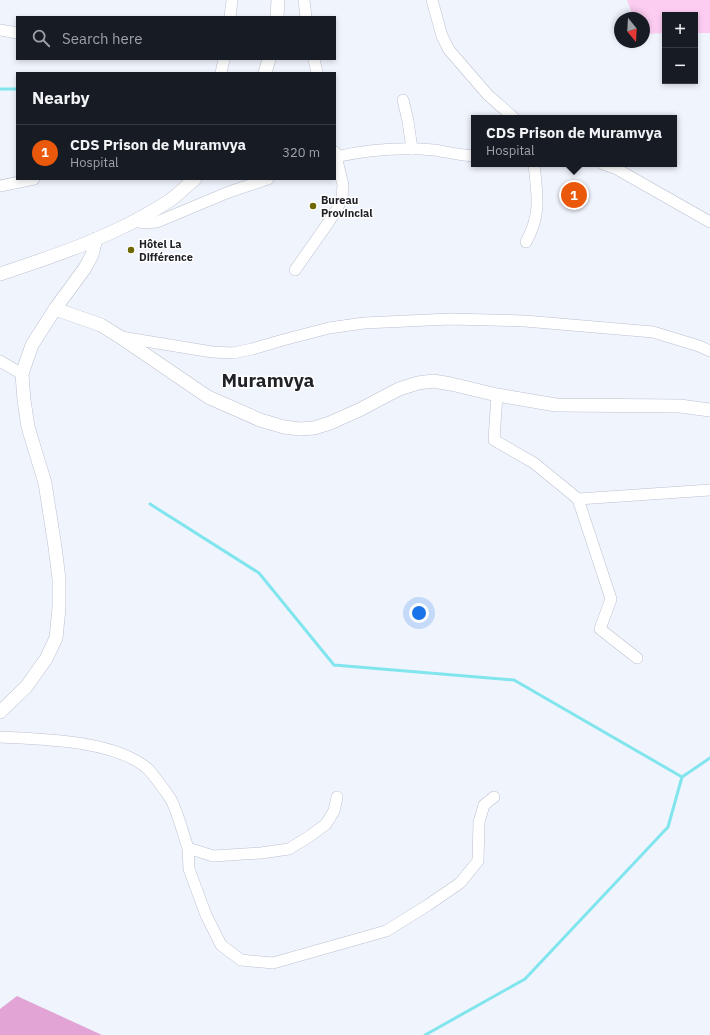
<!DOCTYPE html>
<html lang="en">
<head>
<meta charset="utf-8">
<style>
	body { margin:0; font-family:"IBM Plex Sans",sans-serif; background:#20242c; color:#f1f3f6 }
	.controls { position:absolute; right:12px; top:12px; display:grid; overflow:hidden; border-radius:0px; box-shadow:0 2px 6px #0003 }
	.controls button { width:36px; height:36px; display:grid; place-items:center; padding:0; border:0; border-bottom:1px solid #363941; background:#171b24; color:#f1f3f6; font:20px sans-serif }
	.compass { position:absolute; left:614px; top:12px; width:36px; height:36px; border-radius:50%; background:#171b24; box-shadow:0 2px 6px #0003; rotate:162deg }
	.you { position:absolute; left:419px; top:613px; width:14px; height:14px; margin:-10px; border:3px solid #fff; border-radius:50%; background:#1a73e8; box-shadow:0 0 0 6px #1a73e833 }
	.badge { display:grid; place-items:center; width:26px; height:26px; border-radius:50%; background:#ea580c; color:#fff; font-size:13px; font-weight:700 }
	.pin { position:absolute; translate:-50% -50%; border:2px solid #fff; box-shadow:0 1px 4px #0006 }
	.popup { position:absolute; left:471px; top:115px; width:206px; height:52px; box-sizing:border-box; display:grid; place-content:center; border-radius:0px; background:#171b24; filter:drop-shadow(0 1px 3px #0005); font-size:13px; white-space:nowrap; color:#9ea1a6 }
	.popup b { font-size:15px; color:#f1f3f6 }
	.popup::after { content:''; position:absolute; left:50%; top:100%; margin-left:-8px; border:8px solid transparent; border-top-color:#171b24 }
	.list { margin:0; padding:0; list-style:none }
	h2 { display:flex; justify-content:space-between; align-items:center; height:52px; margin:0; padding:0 16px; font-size:17px }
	h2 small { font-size:13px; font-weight:400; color:#9ea1a6 }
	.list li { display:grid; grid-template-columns:26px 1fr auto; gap:12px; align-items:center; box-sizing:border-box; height:56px; padding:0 16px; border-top:1px solid #363941 }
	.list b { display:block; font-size:15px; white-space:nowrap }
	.list p { margin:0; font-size:13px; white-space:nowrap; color:#9ea1a6 }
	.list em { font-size:13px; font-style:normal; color:#9ea1a6 }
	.icon { flex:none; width:22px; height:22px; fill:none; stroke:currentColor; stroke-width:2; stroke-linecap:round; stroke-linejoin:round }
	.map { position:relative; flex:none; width:710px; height:1035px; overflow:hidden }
	.search { position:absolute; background:#171b24; box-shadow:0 2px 6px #0003; left:16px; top:16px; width:320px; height:44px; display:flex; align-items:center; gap:10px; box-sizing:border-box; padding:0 14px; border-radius:0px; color:#9ea1a6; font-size:15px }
	.panel { position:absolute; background:#171b24; box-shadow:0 2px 6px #0003; left:16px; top:72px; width:320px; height:108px; border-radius:0px }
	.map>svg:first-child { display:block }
	.green { fill:#fccdf1 }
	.forest { fill:#e1a4d4 }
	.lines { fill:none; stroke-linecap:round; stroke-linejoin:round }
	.stream { stroke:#81e5ee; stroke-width:3 }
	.minor-casing { stroke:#bbc1d0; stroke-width:12 }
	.major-casing { stroke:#bbc1d0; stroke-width:14 }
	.minor { stroke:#fff; stroke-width:11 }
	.major { stroke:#fff; stroke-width:13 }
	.poi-dot { fill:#6e6800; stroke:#fff; stroke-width:1.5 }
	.labels { text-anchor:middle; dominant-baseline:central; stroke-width:3; stroke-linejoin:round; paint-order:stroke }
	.poi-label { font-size:11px; font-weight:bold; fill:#202227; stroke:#fff; text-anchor:start }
	.town-label { font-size:19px; font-weight:bold; fill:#202227; stroke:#fff }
</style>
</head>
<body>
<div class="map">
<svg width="710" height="1035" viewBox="0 0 710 1035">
	<rect width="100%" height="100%" fill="#f0f4fd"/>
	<path class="green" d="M627,0H710V33H695V15H665V33L644,34V18H634Z"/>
	<path class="forest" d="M17,996L102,1035H0V1009Z"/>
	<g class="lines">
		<g class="stream">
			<path d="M0,89H17"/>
			<path d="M150,504L259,573L334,665L514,680L682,777"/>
			<path d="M425,1035L525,979L668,827L682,777L710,758"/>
		</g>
		<g class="minor-casing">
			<g id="minor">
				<path d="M304,0L306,17"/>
				<path d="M432,0L442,36L449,50L488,95L514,118"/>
				<path d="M230,17L232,0"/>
				<path d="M0,30L17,33"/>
				<path d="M314,59L317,73"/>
				<path d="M221,73L224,59"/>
				<path d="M403,100L408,121L412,149"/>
				<path d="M335,157C367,150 401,147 434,150C447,152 460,155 474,156"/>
				<path d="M603,164L615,168L710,222"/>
				<path d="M0,186L34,179"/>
				<path d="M134,221L143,223L157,222L229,192L268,179"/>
				<path d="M526,242C542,213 537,195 534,164"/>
				<path d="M295,270L326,226L337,209L342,198L343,185L335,152"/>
				<path d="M121,337L212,352L233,353L252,349L283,340L329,328L364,323L450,319L525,321L653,332L699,346L710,351"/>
				<path d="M0,361L22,374"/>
				<path d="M497,395L494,440L534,463L578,499L710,490"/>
				<path d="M578,499L611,599L600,629L637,658"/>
				<path d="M0,737C42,739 115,740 148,769C154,775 165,791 170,798C177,809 183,834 188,848L213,856L261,853L289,849L310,836L326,824L334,811L337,797"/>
				<path d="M188,848L189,869L206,915L221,945L241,960L273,963L386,931L428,905L460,883L478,861L479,822L484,805L494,797"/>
			</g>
		</g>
		<g class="major-casing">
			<g id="major">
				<path d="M277,17L278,0"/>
				<path d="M265,73L269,59"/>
				<path d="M0,274C58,255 117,235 169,201C178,195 186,186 195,179"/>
				<path d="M55,309L101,325L120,337L208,397L260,420L284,427L300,429L314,428L330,423L359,410L399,389L418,383L433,381L451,384L497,395L556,405L680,406L710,410"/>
				<path d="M0,712L26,687L46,659L56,638L59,608V579L55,547L45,483L28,427L24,400L22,374L32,345L55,309L85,268L92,255L96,239"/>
			</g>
		</g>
		<use href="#minor" class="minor"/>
		<use href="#major" class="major"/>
	</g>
	<g class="poi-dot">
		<circle cx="313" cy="206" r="4"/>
		<circle cx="131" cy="250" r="4"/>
	</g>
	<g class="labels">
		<g class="poi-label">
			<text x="321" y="200">Bureau<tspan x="321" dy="13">Provincial</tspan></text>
			<text x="139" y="244">Hôtel La<tspan x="139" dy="13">Différence</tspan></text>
		</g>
		<g class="town-label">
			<text x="268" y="380">Muramvya</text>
		</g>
	</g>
</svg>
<div class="controls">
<button>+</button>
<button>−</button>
</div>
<svg class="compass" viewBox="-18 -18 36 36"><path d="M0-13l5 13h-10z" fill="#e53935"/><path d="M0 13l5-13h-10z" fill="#9ea1a6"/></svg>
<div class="you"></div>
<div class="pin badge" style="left:574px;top:195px">1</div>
<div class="popup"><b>CDS Prison de Muramvya</b>Hospital</div>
<div class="search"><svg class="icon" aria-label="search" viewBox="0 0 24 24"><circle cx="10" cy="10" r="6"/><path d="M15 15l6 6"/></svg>Search here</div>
<section class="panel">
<h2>Nearby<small></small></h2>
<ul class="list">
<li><span class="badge">1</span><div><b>CDS Prison de Muramvya</b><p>Hospital</p></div><em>320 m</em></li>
</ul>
</section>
</div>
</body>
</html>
